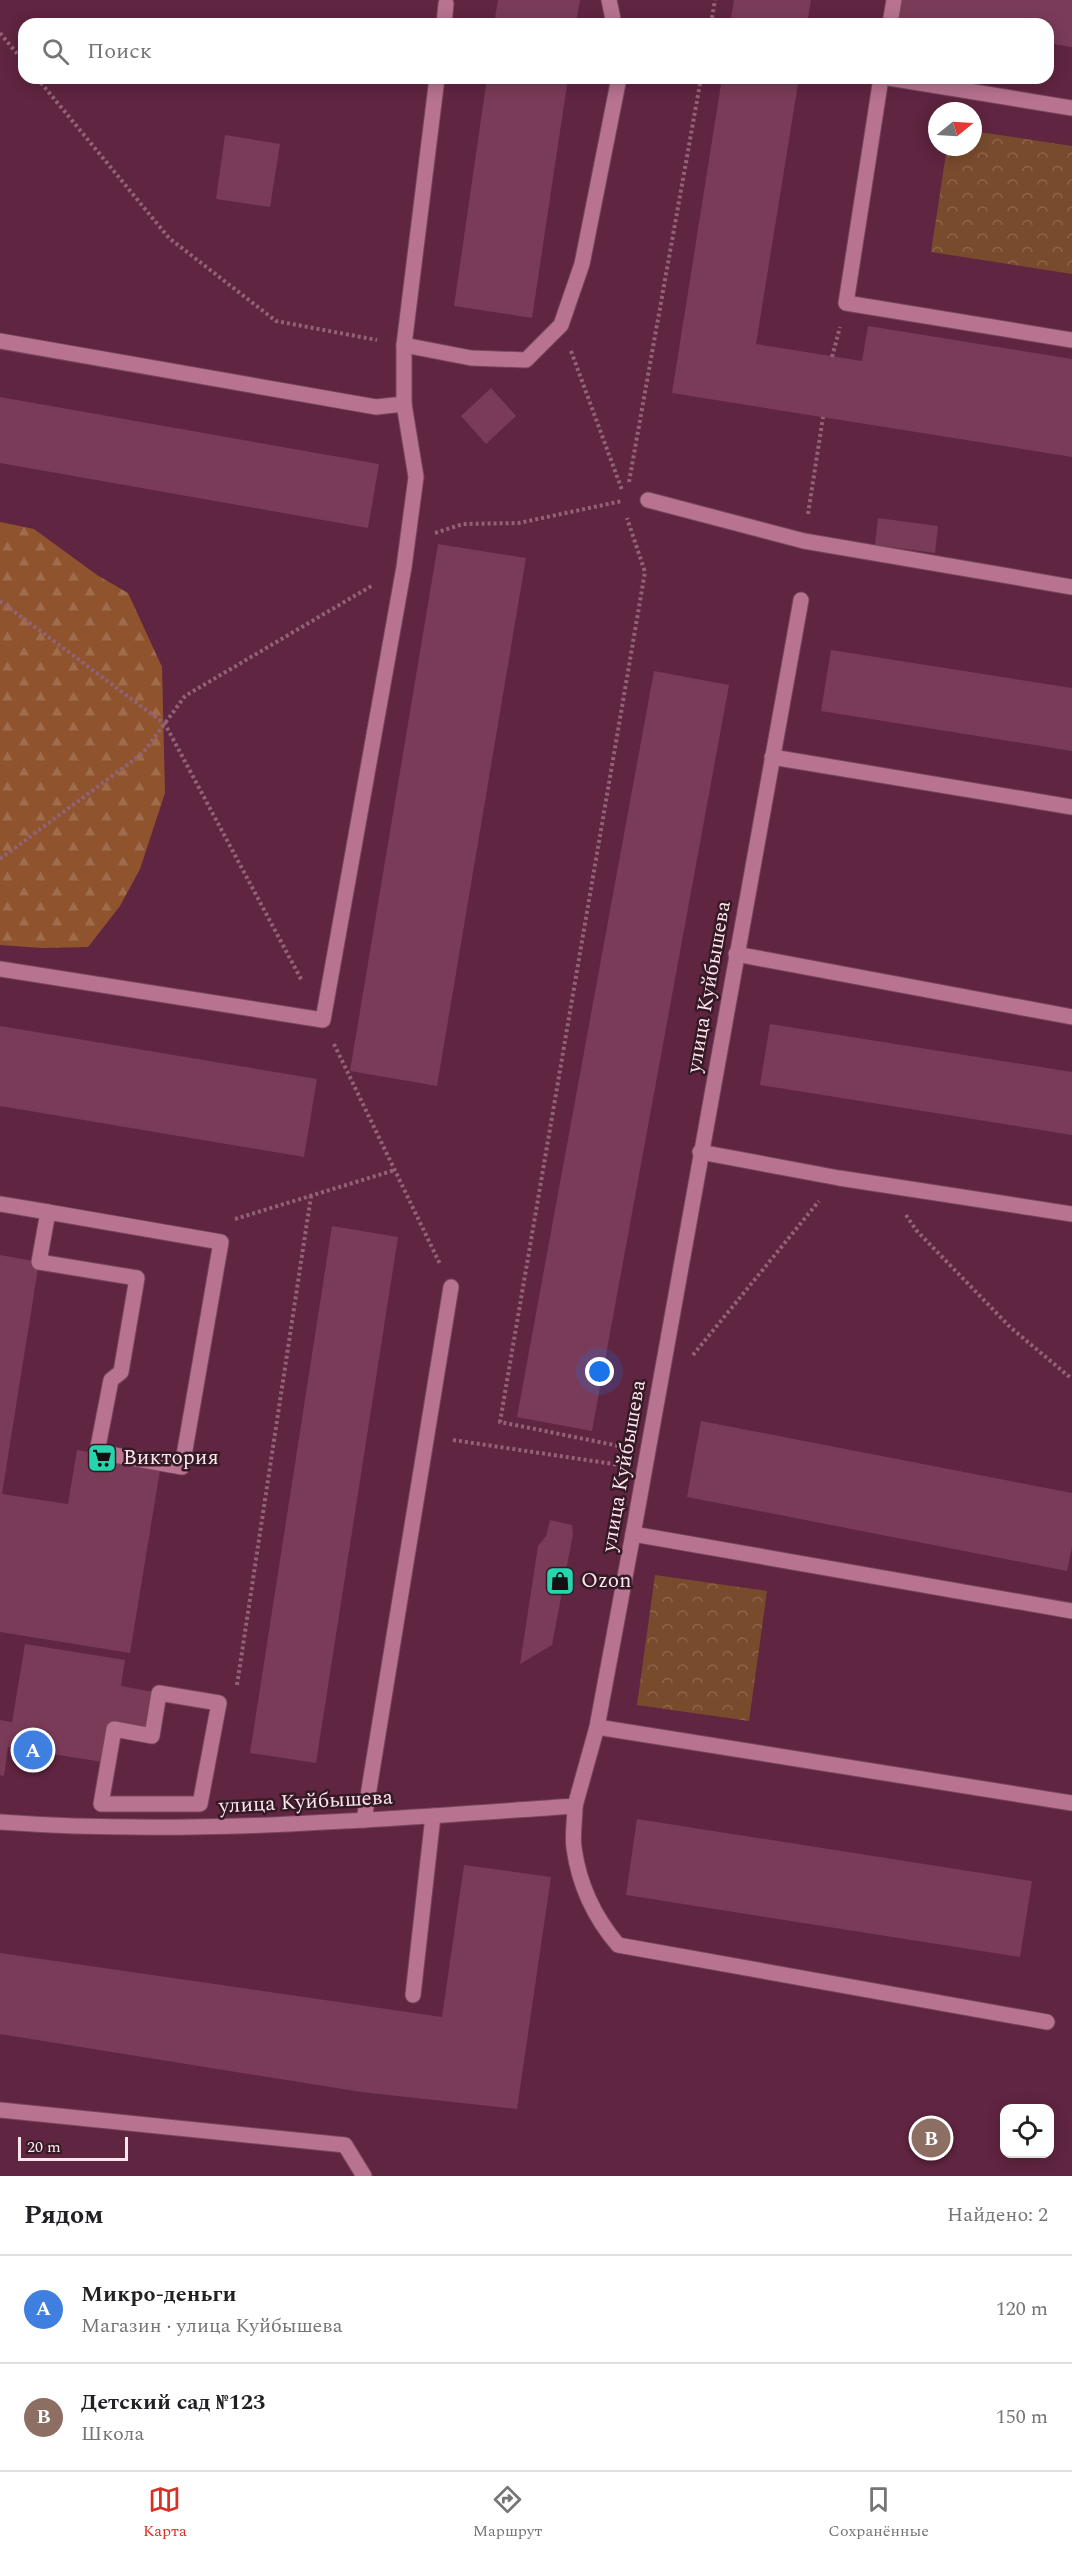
<!DOCTYPE html>
<html lang="ru">
<head>
<meta charset="utf-8">
<style>
	body { margin:0; font-family:Spectral,serif; background:#f2f2f2; color:#202124 }
	.controls { position:absolute; right:18px; bottom:18px; display:grid; overflow:hidden; border-radius:12px; box-shadow:0 3px 15px #0003 }
	.controls button { width:54px; height:54px; display:grid; place-items:center; padding:0; border:0; border-bottom:2px solid #e0e0e0; background:#fff; color:#202124; font:30px sans-serif }
	.compass { position:absolute; left:928px; top:102px; width:54px; height:54px; border-radius:50%; background:#fff; box-shadow:0 3px 15px #0003; rotate:72deg }
	.scale { position:absolute; left:18px; bottom:15px; width:110px; box-sizing:border-box; padding-left:6px; border:3px solid #fde5ee; border-top:0; font-size:16px; line-height:21px; white-space:nowrap; color:#fde5ee; -webkit-text-stroke:4px #351a26; paint-order:stroke }
	.you { position:absolute; left:600px; top:1372px; width:21px; height:21px; margin:-15px; border:4px solid #fff; border-radius:50%; background:#1a73e8; box-shadow:0 0 0 9px #1a73e833 }
	.badge { display:grid; place-items:center; width:39px; height:39px; border-radius:50%; background:#d93025; color:#fff; font-size:20px; font-weight:700 }
	.pin { position:absolute; translate:-50% -50%; border:3px solid #fff; box-shadow:0 2px 6px #0006 }
	.list { margin:0; padding:0; list-style:none }
	h2 { display:flex; justify-content:space-between; align-items:center; height:78px; margin:0; padding:0 24px; font-size:26px }
	h2 small { font-size:20px; font-weight:400; color:#757577 }
	.list li { display:grid; grid-template-columns:39px 1fr auto; gap:18px; align-items:center; box-sizing:border-box; height:108px; padding:0 24px; border-top:2px solid #e0e0e0 }
	.list b { display:block; font-size:22px; white-space:nowrap }
	.list p { margin:0; font-size:20px; white-space:nowrap; color:#757577 }
	.list em { font-size:20px; font-style:normal; color:#757577 }
	.icon { flex:none; width:33px; height:33px; fill:none; stroke:currentColor; stroke-width:2; stroke-linecap:round; stroke-linejoin:round }
	.map { position:relative; flex:none; width:1072px; height:2176px; overflow:hidden }
	.search { position:absolute; background:#fff; box-shadow:0 3px 15px #0003; left:18px; right:18px; top:18px; height:66px; display:flex; align-items:center; gap:15px; box-sizing:border-box; padding:0 21px; border-radius:18px; color:#757577; font-size:22px }
	.sheet { height:294px; background:#fff }
	nav { display:flex; justify-content:space-around; align-items:center; box-sizing:border-box; height:84px; border-top:2px solid #e0e0e0; background:#fff; font-size:16px; color:#757577 }
	nav a { display:grid; justify-items:center; gap:3px }
	nav .on { color:#d93025 }
	.map>svg:first-child { display:block }
	.forest { fill:url(#forest-firs) }
	.park { fill:url(#park-crowns) }
	.building { fill:#7a3b58 }
	.lines { fill:none; stroke-linecap:round; stroke-linejoin:round }
	.service-casing { stroke:#76465f; stroke-width:17 }
	.minor-casing { stroke:#76465f; stroke-width:17 }
	.path { stroke:#926278; stroke-width:4; stroke-dasharray:3 3; stroke-linecap:butt }
	.service { stroke:#b77390; stroke-width:15 }
	.minor { stroke:#b77390; stroke-width:15 }
	.labels { text-anchor:middle; dominant-baseline:central; stroke-width:5; stroke-linejoin:round; paint-order:stroke }
	.street-label { font-size:21px; fill:#fde5ee; stroke:#351a26 }
	.poi-label { font-size:21px; fill:#fde5ee; stroke:#351a26; text-anchor:start }
</style>
</head>
<body>
<div class="map">
<svg width="1072" height="2176" viewBox="0 0 1072 2176">
	<defs>
		<pattern id="forest-firs" width="22" height="20" patternUnits="userSpaceOnUse" patternTransform="scale(1.5)"><rect width="22" height="20" fill="#8f542d"/><path d="M5 1l3.5 6h-7zM16 11l3.5 6h-7z" fill="#a06c4c"/></pattern>
		<pattern id="park-crowns" width="20" height="18" patternUnits="userSpaceOnUse" patternTransform="scale(1.5)"><rect width="20" height="18" fill="#784b2d"/><path d="M2 6a3 3 0 1 1 6 0M12 15a3 3 0 1 1 6 0" fill="none" stroke="#8c654c"/></pattern>
	</defs>
	<rect width="100%" height="100%" fill="#602541"/>
	<path class="forest" d="M0,522L34,529L97,575L128,593L162,667L165,793L140,869L120,906L88,947L42,948L0,945Z"/>
	<g class="park">
		<path d="M973,131L1072,146V274L931,252L947,147H973Z"/>
		<path d="M655,1575L767,1591L749,1721L637,1705Z"/>
	</g>
	<g class="building">
		<path d="M498,0H580L576,24H494Z"/>
		<path d="M734,0H811L807,24H730Z"/>
		<path d="M902,0H1072V47L1048,43V24H930L899,19Z"/>
		<path d="M487,78H568L532,318L454,306Z"/>
		<path d="M722,78H799L756,344L862,361L868,326L1072,359V457L672,393Z"/>
		<path d="M225,135L280,144L270,207L216,199Z"/>
		<path d="M491,388L516,416L486,444L461,416Z"/>
		<path d="M0,397L379,464L368,528L0,463Z"/>
		<path d="M878,518L938,526L935,553L875,545Z"/>
		<path d="M438,544L526,558L437,1086L350,1071Z"/>
		<path d="M831,650L1072,688V751L821,711Z"/>
		<path d="M654,671L729,685L592,1431L517,1417Z"/>
		<path d="M770,1024L1072,1072V1135L760,1085Z"/>
		<path d="M0,1026L317,1079L304,1157L0,1106Z"/>
		<path d="M332,1226L398,1237L316,1763L250,1753Z"/>
		<path d="M0,1255L39,1262L2,1494L68,1504L77,1450L161,1464L130,1653L0,1632Z"/>
		<path d="M701,1421L1072,1493V1547L1067,1571L687,1497Z"/>
		<path d="M550,1520L572,1525L573,1534L552,1645L520,1664L538,1546L546,1536Z"/>
		<path d="M25,1644L125,1660L121,1686L159,1693L152,1736L114,1729L109,1763L8,1747L4,1776L0,1775V1720L12,1722Z"/>
		<path d="M637,1819L1032,1881L1020,1957L626,1895Z"/>
		<path d="M464,1865L551,1877L517,2109L361,2092L0,2034V1953L442,2017Z"/>
	</g>
	<g class="lines">
		<g class="service-casing">
			<g id="service">
				<path d="M609,0L614,24"/>
				<path d="M444,24L446,4"/>
				<path d="M890,24L894,0"/>
				<path d="M881,78L846,303L1072,340"/>
				<path d="M889,78L1072,108"/>
				<path d="M0,341L376,407L404,404"/>
				<path d="M404,345L471,358L526,360L561,325L582,264L619,78"/>
				<path d="M648,500L804,541L1072,587"/>
				<path d="M772,757L1072,807"/>
				<path d="M736,954L1072,1017"/>
				<path d="M0,969L323,1020L404,567L416,477L404,404V345L437,78"/>
				<path d="M700,1152L839,1178L1072,1214"/>
				<path d="M0,1204L48,1212"/>
				<path d="M48,1212L221,1242L182,1467L97,1452L111,1380L121,1372L137,1278L39,1262Z"/>
				<path d="M633,1534L1072,1611"/>
				<path d="M159,1693L219,1703L200,1804H101L114,1729L152,1736Z"/>
				<path d="M597,1727L1072,1803"/>
				<path d="M575,1806C575,1820 572,1835 574,1848C579,1884 595,1918 618,1945L1047,2022"/>
				<path d="M364,1820L451,1287"/>
				<path d="M413,1995L433,1816"/>
				<path d="M0,2110L345,2145L364,2176"/>
			</g>
		</g>
		<g class="minor-casing">
			<path id="minor" d="M0,1822C192,1836 383,1819 575,1806L597,1727L633,1534L801,600"/>
		</g>
		<g class="path">
			<path d="M711,24L715,0"/>
			<path d="M0,33L24,62"/>
			<path d="M37,78L169,238L276,321L377,340"/>
			<path d="M571,351L622,490"/>
			<path d="M832,357L840,327"/>
			<path d="M629,482L701,78"/>
			<path d="M808,514L823,417"/>
			<path d="M435,533L463,524L519,523L622,501"/>
			<path d="M0,601L165,724L302,981"/>
			<path d="M0,859L143,753L185,696L373,585"/>
			<path d="M334,1044L440,1264"/>
			<path d="M906,1215L916,1230L1010,1327L1072,1379"/>
			<path d="M235,1219L395,1170"/>
			<path d="M693,1355L819,1201"/>
			<path d="M453,1440L620,1465"/>
			<path d="M624,1447L500,1422L645,572L627,518"/>
			<path d="M237,1685L311,1196"/>
		</g>
		<use href="#service" class="service"/>
		<use href="#minor" class="minor"/>
	</g>
	<defs>
		<g id="supermarket-square" transform="scale(1.5)"><rect x="-9" y="-9" width="18" height="18" rx="4" fill="#26d5ae" stroke="#351a26"/><path d="M-6-5.5h2.5l.6 2H6L4.5 2H-2.5L-4.4-4H-6ZM-1.5 3.2a1.3 1.3 0 1 0 .1 0ZM3 3.2a1.3 1.3 0 1 0 .1 0Z" fill="#111"/></g>
		<g id="shop-square" transform="scale(1.5)"><rect x="-9" y="-9" width="18" height="18" rx="4" fill="#26d5ae" stroke="#351a26"/><path d="M-5-2.5h2.3a2.7 3.5 0 0 1 5.4 0H5L5.5 6h-11ZM-1.5-2.5h3a1.5 2.3 0 0 0-3 0Z" fill="#111"/></g>
	</defs>
	<g fill-rule="evenodd">
		<use href="#supermarket-square" x="102" y="1458"/>
		<use href="#shop-square" x="560" y="1581"/>
	</g>
	<g class="labels">
		<g class="street-label">
			<text transform="translate(709 987) rotate(-80)">улица Куйбышева</text>
			<text transform="translate(624 1466) rotate(-80)">улица Куйбышева</text>
			<text transform="translate(306 1802) rotate(-3)">улица Куйбышева</text>
		</g>
		<g class="poi-label">
			<text x="123" y="1458">Виктория</text>
			<text x="581" y="1581">Ozon</text>
		</g>
	</g>
</svg>
<div class="controls">
<button><svg class="icon" aria-label="locate" viewBox="0 0 24 24"><circle cx="12" cy="12" r="6"/><path d="M12 2v4M12 18v4M2 12h4M18 12h4"/></svg></button>
</div>
<svg class="compass" viewBox="-18 -18 36 36"><path d="M0-13l5 13h-10z" fill="#e53935"/><path d="M0 13l5-13h-10z" fill="#757577"/></svg>
<div class="scale">20 m</div>
<div class="you"></div>
<div class="pin badge" style="left:33px;top:1750px;background:#3f7fe0">A</div>
<div class="pin badge" style="left:931px;top:2138px;background:#8d6e63">B</div>
<div class="search"><svg class="icon" aria-label="search" viewBox="0 0 24 24"><circle cx="10" cy="10" r="6"/><path d="M15 15l6 6"/></svg>Поиск</div>
</div>
<section class="sheet">
<h2>Рядом<small>Найдено: 2</small></h2>
<ul class="list">
<li><span class="badge" style="background:#3f7fe0">A</span><div><b>Микро-деньги</b><p>Магазин · улица Куйбышева</p></div><em>120 m</em></li>
<li><span class="badge" style="background:#8d6e63">B</span><div><b>Детский сад №123</b><p>Школа</p></div><em>150 m</em></li>
</ul>
</section>
<nav>
<a class="on"><svg class="icon" aria-label="map" viewBox="0 0 24 24"><path d="M3 6l6-2 6 2 6-2v14l-6 2-6-2-6 2zM9 4v14M15 6v14"/></svg>Карта</a>
<a><svg class="icon" aria-label="directions" viewBox="0 0 24 24"><path d="M12 3l9 9-9 9-9-9zM9 14v-3h6M13 9l2 2-2 2"/></svg>Маршрут</a>
<a><svg class="icon" aria-label="saved" viewBox="0 0 24 24"><path d="M7 4h10v16l-5-4-5 4z"/></svg>Сохранённые</a>
</nav>
</body>
</html>
